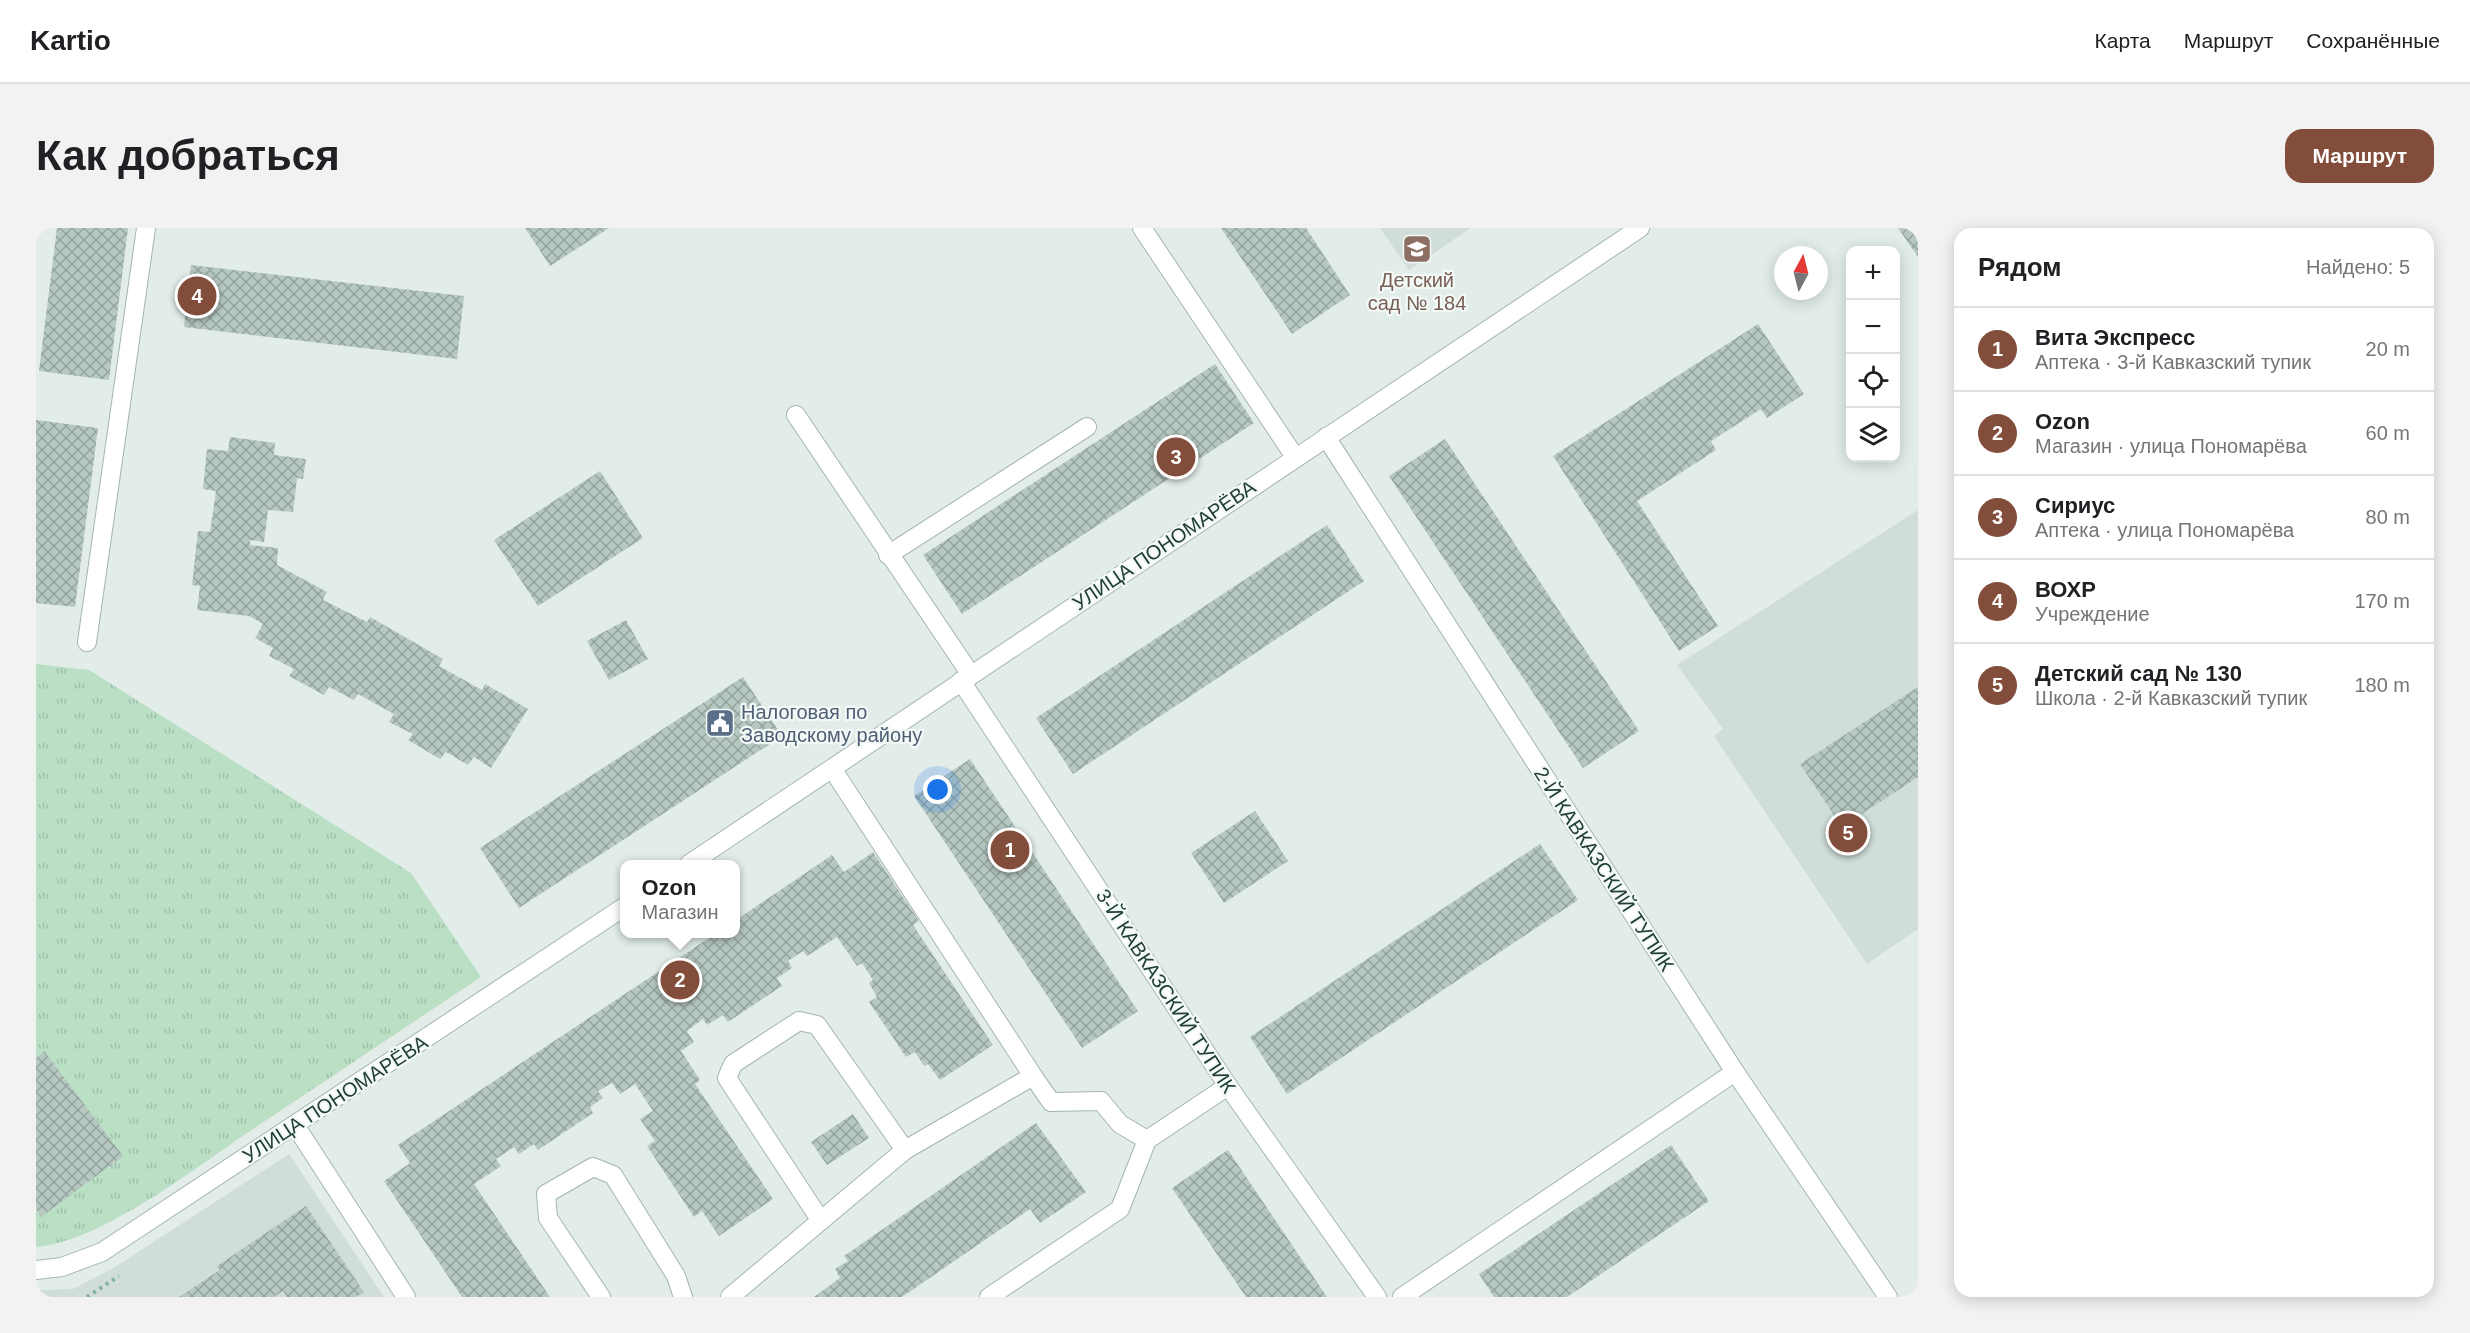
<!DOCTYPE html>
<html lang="ru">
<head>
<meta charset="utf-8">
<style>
	body { margin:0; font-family:Helvetica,sans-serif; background:#f2f2f2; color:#202124 }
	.controls { position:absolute; right:18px; top:18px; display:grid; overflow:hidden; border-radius:12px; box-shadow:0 3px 15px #0003 }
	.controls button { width:54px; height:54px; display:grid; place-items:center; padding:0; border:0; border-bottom:2px solid #e0e0e0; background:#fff; color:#202124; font:30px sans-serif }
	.compass { position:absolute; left:1738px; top:18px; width:54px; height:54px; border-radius:50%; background:#fff; box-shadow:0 3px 15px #0003; rotate:7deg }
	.you { position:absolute; left:902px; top:562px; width:21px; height:21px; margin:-15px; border:4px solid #fff; border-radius:50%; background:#1a73e8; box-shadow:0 0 0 9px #1a73e833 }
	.badge { display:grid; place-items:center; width:39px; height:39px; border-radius:50%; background:#824d3a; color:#fff; font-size:20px; font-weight:700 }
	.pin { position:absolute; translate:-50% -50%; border:3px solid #fff; box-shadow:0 2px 6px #0006 }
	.popup { position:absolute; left:584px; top:632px; width:120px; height:78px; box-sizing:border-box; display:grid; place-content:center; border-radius:12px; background:#fff; filter:drop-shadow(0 2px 4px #0005); font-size:20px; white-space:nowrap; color:#757577 }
	.popup b { font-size:22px; color:#202124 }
	.popup::after { content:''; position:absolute; left:50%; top:100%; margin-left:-12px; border:12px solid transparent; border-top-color:#fff }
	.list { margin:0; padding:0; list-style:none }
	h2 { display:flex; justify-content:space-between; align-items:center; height:78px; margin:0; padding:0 24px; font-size:26px }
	h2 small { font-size:20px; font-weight:400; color:#757577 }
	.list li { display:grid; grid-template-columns:39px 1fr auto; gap:18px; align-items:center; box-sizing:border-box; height:84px; padding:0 24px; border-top:2px solid #e0e0e0 }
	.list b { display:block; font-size:22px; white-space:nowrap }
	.list p { margin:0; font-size:20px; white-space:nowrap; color:#757577 }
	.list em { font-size:20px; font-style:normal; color:#757577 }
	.icon { flex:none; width:33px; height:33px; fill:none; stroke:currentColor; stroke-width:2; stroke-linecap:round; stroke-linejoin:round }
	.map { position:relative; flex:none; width:1882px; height:1069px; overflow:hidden; border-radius:18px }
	header { display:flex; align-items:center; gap:36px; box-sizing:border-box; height:84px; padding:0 30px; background:#fff; border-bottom:2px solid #e0e0e0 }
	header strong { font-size:28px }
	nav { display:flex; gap:33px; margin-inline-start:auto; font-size:21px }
	.intro { display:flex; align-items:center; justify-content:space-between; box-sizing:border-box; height:144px; padding:0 36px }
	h1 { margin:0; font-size:42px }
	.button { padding:15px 27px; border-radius:18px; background:#824d3a; color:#fff; font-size:21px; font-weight:700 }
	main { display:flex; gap:36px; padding:0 36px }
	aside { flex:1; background:#fff; border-radius:18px; box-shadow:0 3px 15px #0003 }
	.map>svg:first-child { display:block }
	.built { fill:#d0ddd8 }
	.park { fill:url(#park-tufts) }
	.building { fill:url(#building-cross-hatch) }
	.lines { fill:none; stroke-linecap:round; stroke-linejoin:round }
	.minor-casing { stroke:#a4b5b0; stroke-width:20 }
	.path { stroke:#81b2a5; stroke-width:4; stroke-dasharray:3 4.5; stroke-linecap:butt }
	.minor { stroke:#fff; stroke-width:18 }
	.labels { text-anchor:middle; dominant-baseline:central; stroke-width:4.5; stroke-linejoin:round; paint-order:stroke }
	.education-label { font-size:20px; fill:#785e54; stroke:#f3f9f6 }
	.street-label { font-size:20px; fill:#213f38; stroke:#f3f9f6 }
	.service-label { font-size:20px; fill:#4e5e75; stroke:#f3f9f6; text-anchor:start }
</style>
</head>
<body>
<header>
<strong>Kartio</strong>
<nav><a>Карта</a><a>Маршрут</a><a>Сохранённые</a></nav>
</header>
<div class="intro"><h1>Как добраться</h1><a class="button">Маршрут</a></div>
<main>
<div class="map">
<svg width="1882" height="1069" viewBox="0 0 1882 1069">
	<defs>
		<pattern id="park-tufts" width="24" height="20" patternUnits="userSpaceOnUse" patternTransform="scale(1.5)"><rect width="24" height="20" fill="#badfc5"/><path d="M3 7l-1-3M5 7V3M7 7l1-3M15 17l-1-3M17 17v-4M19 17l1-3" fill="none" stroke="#a0c0aa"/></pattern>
		<pattern id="building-cross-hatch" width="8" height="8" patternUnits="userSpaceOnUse" patternTransform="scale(1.5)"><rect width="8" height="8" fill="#b7c8c2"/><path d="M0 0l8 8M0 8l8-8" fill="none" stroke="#94a49f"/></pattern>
	</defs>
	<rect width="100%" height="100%" fill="#e2ede9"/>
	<g class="built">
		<path d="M1344,0H1435L1373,42Z"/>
		<path d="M1882,282V701L1831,736L1678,508L1687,501L1641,437Z"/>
		<path d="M253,926L348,1069H0V1062L37,1061L76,1041Z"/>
	</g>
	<path class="park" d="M0,436L53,442L375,645L445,749C368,800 291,852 214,903C159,940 65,1014 0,1019Z"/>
	<g class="building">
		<path d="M21,0H92L73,152L3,143Z"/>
		<path d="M489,0H573L514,38Z"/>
		<path d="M1185,0H1270L1314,67L1256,106Z"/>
		<path d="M1862,0H1882V29Z"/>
		<path d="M155,37L428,68L421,131L148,99Z"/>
		<path d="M1722,96L1768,166L1731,190L1725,181L1675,213L1680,222L1601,273L1682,398L1643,423L1517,228Z"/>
		<path d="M1179,136L1218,195L926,386L887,327Z"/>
		<path d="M0,192L62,200L39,379L0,375Z"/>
		<path d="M194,209L239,215L238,227L270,231L267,251L261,250L257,284L232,282L228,314L214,312V317L242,320L241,337L291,364L287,372L331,394L334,389L407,431L403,438L446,462L449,456L492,481L455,540L438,529L432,537L410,524L404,531L372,512L377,506L353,494L358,486L322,466L318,472L293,459L288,467L253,448L258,441L233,428L237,420L219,410L227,396L213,388L161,382L164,358L156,357L162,303L174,304L180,263L167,261L171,221L192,223Z"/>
		<path d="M1409,211L1603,503L1547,540L1353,248Z"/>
		<path d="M564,243L607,310L502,378L458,312Z"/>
		<path d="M1291,297L1328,353L1037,546L1000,490Z"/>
		<path d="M590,392L612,431L573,452L551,413Z"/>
		<path d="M707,449L746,508L483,680L444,620Z"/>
		<path d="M1882,459V549L1806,599L1764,536Z"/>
		<path d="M934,531L1102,783L1046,820L878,568Z"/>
		<path d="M1219,583L1252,633L1188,675L1155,625Z"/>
		<path d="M1504,616L1542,672L1251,866L1214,809Z"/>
		<path d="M837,624L883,693L877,697L957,817L904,852L892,836L888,838L879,824L870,829L833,774L841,769L833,755L837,752L826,735L821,738L801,709L771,728L767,723L752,733L756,740L741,750L746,758L692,794L687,787L671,797L667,791L651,803L658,814L645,823L664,852L659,856L737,971L683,1008L666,983L658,989L611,918L619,913L604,891L617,883L599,856L584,866L576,855L562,863L567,870L554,879L557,885L502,922L498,916L483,926L478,919L460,931L465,938L438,956L514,1069H426L348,953L374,935L362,917L679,706H700V692L796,627L808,644Z"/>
		<path d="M8,823L87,928L5,989L0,981V830Z"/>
		<path d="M817,886L833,910L791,937L775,914Z"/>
		<path d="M1000,895L1050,964L1004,995L994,981L866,1069H778L804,1050L799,1041L812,1033L808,1028Z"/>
		<path d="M1635,917L1673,973L1531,1069H1458L1443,1046Z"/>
		<path d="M1192,922L1291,1069H1210L1136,960Z"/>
		<path d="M270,978L328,1064L320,1069H251L247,1063L238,1069H143L184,1042L181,1038Z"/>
	</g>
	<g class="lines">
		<g class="minor-casing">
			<g id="minor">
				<path d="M1106,0L1259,229"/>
				<path d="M760,187L935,447"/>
				<path d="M1290,209L1699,844L1852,1069"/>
				<path d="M852,327L1051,199"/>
				<path d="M51,414L110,0"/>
				<path d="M925,453L1192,858L1341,1069"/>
				<path d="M797,542L997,848"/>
				<path d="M653,636L1604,0"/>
				<path d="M259,897L370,1069"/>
				<path d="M785,993L691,850L697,836L763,793L781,797L869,922"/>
				<path d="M0,1042L26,1039L66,1024L588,679"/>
				<path d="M565,1069L512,990L510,966L557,939L577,947L640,1048L647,1069"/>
				<path d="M694,1069L869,922L997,848L1015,874L1065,873L1084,896L1111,912L1192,858"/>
				<path d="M953,1069L1084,981L1111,912"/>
				<path d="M1366,1069L1699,844"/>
			</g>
		</g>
		<path class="path" d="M51,1069L83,1048"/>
		<use href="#minor" class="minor"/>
	</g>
	<defs>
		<g id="school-square" transform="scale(1.5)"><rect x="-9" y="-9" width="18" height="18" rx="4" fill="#8d6e63" stroke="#f3f9f6"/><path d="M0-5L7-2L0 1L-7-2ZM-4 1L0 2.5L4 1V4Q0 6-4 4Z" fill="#fff"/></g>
		<g id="civic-square" transform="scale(1.5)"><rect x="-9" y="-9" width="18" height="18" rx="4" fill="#5c6f8a" stroke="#f3f9f6"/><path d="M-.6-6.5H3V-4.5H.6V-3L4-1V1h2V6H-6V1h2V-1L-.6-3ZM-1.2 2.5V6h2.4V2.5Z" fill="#fff"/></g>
	</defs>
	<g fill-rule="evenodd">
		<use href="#school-square" x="1381" y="21"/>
		<use href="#civic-square" x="684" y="495"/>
	</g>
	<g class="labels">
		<g class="education-label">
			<text x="1381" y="52">Детский<tspan x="1381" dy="23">сад № 184</tspan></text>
		</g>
		<g class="street-label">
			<text transform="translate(1128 317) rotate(-34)">УЛИЦА ПОНОМАРЁВА</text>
			<text transform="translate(1568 641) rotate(57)">2-Й КАВКАЗСКИЙ ТУПИК</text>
			<text transform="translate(1130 763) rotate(57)">3-Й КАВКАЗСКИЙ ТУПИК</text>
			<text transform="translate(299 871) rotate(-33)">УЛИЦА ПОНОМАРЁВА</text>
		</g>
		<g class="service-label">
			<text x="705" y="484">Налоговая по<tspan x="705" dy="23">Заводскому району</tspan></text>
		</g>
	</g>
</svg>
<div class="controls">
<button>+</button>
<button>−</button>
<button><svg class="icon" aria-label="locate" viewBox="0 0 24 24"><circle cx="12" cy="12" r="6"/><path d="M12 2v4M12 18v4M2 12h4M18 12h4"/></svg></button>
<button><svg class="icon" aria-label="layers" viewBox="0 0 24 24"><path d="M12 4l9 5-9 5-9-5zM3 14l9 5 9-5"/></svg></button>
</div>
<svg class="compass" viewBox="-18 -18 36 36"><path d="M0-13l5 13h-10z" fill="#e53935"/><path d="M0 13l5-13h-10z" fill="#757577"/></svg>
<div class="you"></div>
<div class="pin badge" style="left:974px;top:622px">1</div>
<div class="pin badge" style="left:644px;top:752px">2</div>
<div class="popup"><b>Ozon</b>Магазин</div>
<div class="pin badge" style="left:1140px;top:229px">3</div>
<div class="pin badge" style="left:161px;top:68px">4</div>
<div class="pin badge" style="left:1812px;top:605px">5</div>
</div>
<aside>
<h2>Рядом<small>Найдено: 5</small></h2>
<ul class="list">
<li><span class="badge">1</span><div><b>Вита Экспресс</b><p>Аптека · 3-й Кавказский тупик</p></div><em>20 m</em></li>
<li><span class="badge">2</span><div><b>Ozon</b><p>Магазин · улица Пономарёва</p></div><em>60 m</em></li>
<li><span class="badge">3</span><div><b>Сириус</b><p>Аптека · улица Пономарёва</p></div><em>80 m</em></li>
<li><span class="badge">4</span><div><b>ВОХР</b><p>Учреждение</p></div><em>170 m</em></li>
<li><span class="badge">5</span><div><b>Детский сад № 130</b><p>Школа · 2-й Кавказский тупик</p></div><em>180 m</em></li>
</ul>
</aside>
</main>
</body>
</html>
